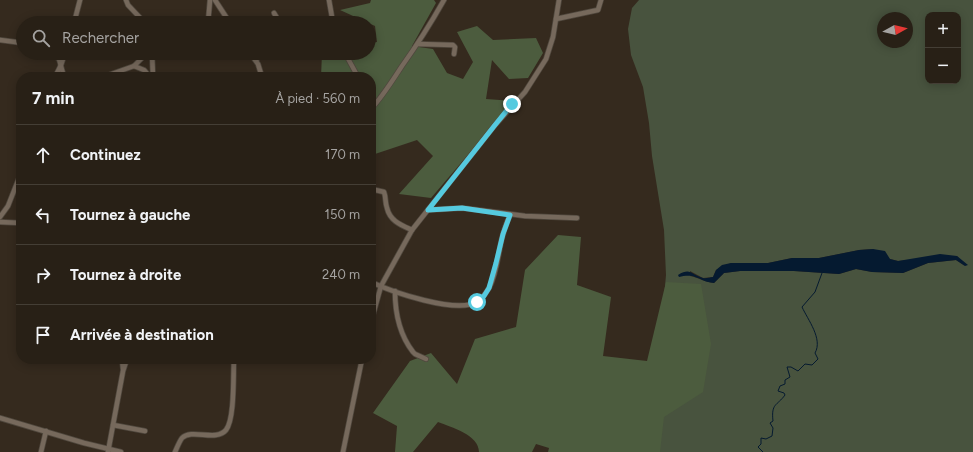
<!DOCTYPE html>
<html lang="fr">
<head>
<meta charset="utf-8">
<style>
	body { margin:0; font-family:Figtree,sans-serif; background:#30281f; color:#f1f3f6 }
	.controls { position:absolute; right:12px; top:12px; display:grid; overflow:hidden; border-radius:8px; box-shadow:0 2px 10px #0003 }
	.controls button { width:36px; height:36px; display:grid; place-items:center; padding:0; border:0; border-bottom:1px solid #443e35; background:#282016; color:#f1f3f6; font:20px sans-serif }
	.compass { position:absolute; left:877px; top:12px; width:36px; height:36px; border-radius:50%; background:#282016; box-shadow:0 2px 10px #0003; rotate:82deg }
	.stop { position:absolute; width:12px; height:12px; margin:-9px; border:3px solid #55cadf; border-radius:50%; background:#fff }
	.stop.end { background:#55cadf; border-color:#fff; box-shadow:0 1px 4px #0008 }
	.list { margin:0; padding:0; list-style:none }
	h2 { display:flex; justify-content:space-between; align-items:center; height:52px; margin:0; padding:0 16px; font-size:17px }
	h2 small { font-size:13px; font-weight:400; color:#a5a3a1 }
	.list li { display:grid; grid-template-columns:26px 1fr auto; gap:12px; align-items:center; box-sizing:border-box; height:60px; padding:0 16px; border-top:1px solid #443e35 }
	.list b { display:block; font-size:15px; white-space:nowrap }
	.list em { font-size:13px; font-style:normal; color:#a5a3a1 }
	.icon { flex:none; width:22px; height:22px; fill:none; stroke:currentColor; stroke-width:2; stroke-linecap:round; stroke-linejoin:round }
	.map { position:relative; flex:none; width:973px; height:452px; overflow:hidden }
	.search { position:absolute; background:#282016; box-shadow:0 2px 10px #0003; left:16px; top:16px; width:360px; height:44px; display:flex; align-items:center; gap:10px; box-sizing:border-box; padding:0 14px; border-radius:22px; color:#a5a3a1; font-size:15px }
	.panel { position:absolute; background:#282016; box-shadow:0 2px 10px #0003; left:16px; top:72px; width:360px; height:292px; border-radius:16px }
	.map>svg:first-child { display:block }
	.green { fill:#48533e; fill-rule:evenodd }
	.forest { fill:#4c5c3e }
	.water { fill:#051a30 }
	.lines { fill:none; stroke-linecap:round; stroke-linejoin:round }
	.stream { stroke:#051a30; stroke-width:1 }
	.minor-casing { stroke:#50483e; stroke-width:6 }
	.minor { stroke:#76695c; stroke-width:4.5 }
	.route { stroke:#55cadf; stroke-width:5 }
</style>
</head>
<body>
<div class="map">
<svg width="973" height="452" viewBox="0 0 973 452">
	<rect width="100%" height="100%" fill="#352a1e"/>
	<path class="green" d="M639,0H973V452H650L666,275L664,230L652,156L649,123L643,87L631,55L628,29L632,8ZM928,15H958V81H928ZM883,18H907V42H883ZM873,249L890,259L898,261L957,256L965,266L956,260L928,263L903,273L872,272L856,269L839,274L794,271H740L724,273L714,283C705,282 699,278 690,276V271L703,278L713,277L716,270L731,263H768L792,258H819L859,250Z"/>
	<g class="forest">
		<path d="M371,0H434L436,3L412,46L433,49L447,73L463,79L473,62L457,32L477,26L493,40L536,38L543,53L528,78L509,79L492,60L486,99L514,101L431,198L399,194L433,156L417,140L375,154L371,144V77H321L322,53H369V43L377,42L375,26L340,10L370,3Z"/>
		<path d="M558,235L581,237L577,285L611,297L603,356L647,361L666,282L701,284L711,344L703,392L664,417L660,452H548L549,448L536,444L532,452H479C479,435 451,427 438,422L413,452H395L397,426L373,413L410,361L431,353L457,384L475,339L516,327L525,270Z"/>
	</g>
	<path class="water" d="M873,249L885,251L890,259L898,261L940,254L957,256L968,265L965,266L956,260L928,263L903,273L872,272L856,269L839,274L794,271H740L724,273L714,283C704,282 704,280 695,277C690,275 684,276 679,277L678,275C691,267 691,275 703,278C706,279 710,277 713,277L716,270L722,265L731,263H768L792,258H819L859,250Z"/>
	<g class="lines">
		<path class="stream" d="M763,452L758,447L761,444V438L766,439L772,436L773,428L770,423L773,421C771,403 777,406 785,395L784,393L778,391L780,386L785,384V380L790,377L787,367H791L798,371L805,364L812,365L818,359L815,353C823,339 808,320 802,307L815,292L822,273"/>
		<g class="minor-casing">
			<g id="minor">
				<path d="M126,0L128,5L145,23"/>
				<path d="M215,0L230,23"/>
				<path d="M329,0L333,23"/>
				<path d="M274,13L280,23"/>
				<path d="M556,19L598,10L601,0"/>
				<path d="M74,23L80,0"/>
				<path d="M208,23L210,0"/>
				<path d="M0,40L23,43"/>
				<path d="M418,44L453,45L455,47L454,54"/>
				<path d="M51,53L59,59L64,77"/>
				<path d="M250,53L258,64L262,77"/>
				<path d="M345,53L358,77"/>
				<path d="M256,60L262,53"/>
				<path d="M134,66L144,56L152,53L153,77"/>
				<path d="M55,77L61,65L65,53"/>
				<path d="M103,77L134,66L144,70L150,77"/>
				<path d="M371,109C383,96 392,81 402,66C417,45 431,23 444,0"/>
				<path d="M371,189L384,192C386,197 385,203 387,208C390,221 401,225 412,230"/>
				<path d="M428,210L462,208L525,216L577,218"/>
				<path d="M0,217L8,206L21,173"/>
				<path d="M0,222L21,223"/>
				<path d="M371,282C392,292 456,314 477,302C482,299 486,293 489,288C497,273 498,254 502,238C504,230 507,222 510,215"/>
				<path d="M395,291C395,313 399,334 413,352L415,354L426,359"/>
				<path d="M371,322L381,286L412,230L495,125L525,92L546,59L553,37L559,0"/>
				<path d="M122,359L123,369"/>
				<path d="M0,418L84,443L121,452"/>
				<path d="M113,425L145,431"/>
				<path d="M41,452L46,431"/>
				<path d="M108,452L123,371L127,359"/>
				<path d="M175,452C177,448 179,442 182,438C192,428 216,442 226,430C235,419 233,374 234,359"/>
				<path d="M343,452L362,359"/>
			</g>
		</g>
		<use href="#minor" class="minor"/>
	</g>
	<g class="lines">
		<path class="route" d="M477,302L484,296L489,288L496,263L503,234L510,215L462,208L428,210L495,125L512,104"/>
	</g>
</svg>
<div class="controls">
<button>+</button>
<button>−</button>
</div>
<svg class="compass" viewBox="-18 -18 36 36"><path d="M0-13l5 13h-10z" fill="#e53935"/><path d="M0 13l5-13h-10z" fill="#a5a3a1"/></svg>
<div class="stop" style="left:477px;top:302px"></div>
<div class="stop end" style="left:512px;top:104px"></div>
<div class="search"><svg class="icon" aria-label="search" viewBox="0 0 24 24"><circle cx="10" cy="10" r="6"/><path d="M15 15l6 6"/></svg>Rechercher</div>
<section class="panel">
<h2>7 min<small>À pied · 560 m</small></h2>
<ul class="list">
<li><svg class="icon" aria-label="ahead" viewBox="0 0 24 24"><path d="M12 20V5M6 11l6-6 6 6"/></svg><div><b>Continuez</b></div><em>170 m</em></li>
<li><svg class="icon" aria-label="left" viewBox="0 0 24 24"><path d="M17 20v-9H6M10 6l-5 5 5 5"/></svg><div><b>Tournez à gauche</b></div><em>150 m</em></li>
<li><svg class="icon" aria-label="right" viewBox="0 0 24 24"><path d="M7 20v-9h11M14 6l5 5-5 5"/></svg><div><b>Tournez à droite</b></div><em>240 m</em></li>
<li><svg class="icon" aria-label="arrive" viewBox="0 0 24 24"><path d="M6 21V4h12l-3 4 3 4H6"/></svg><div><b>Arrivée à destination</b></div></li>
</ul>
</section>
</div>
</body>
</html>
